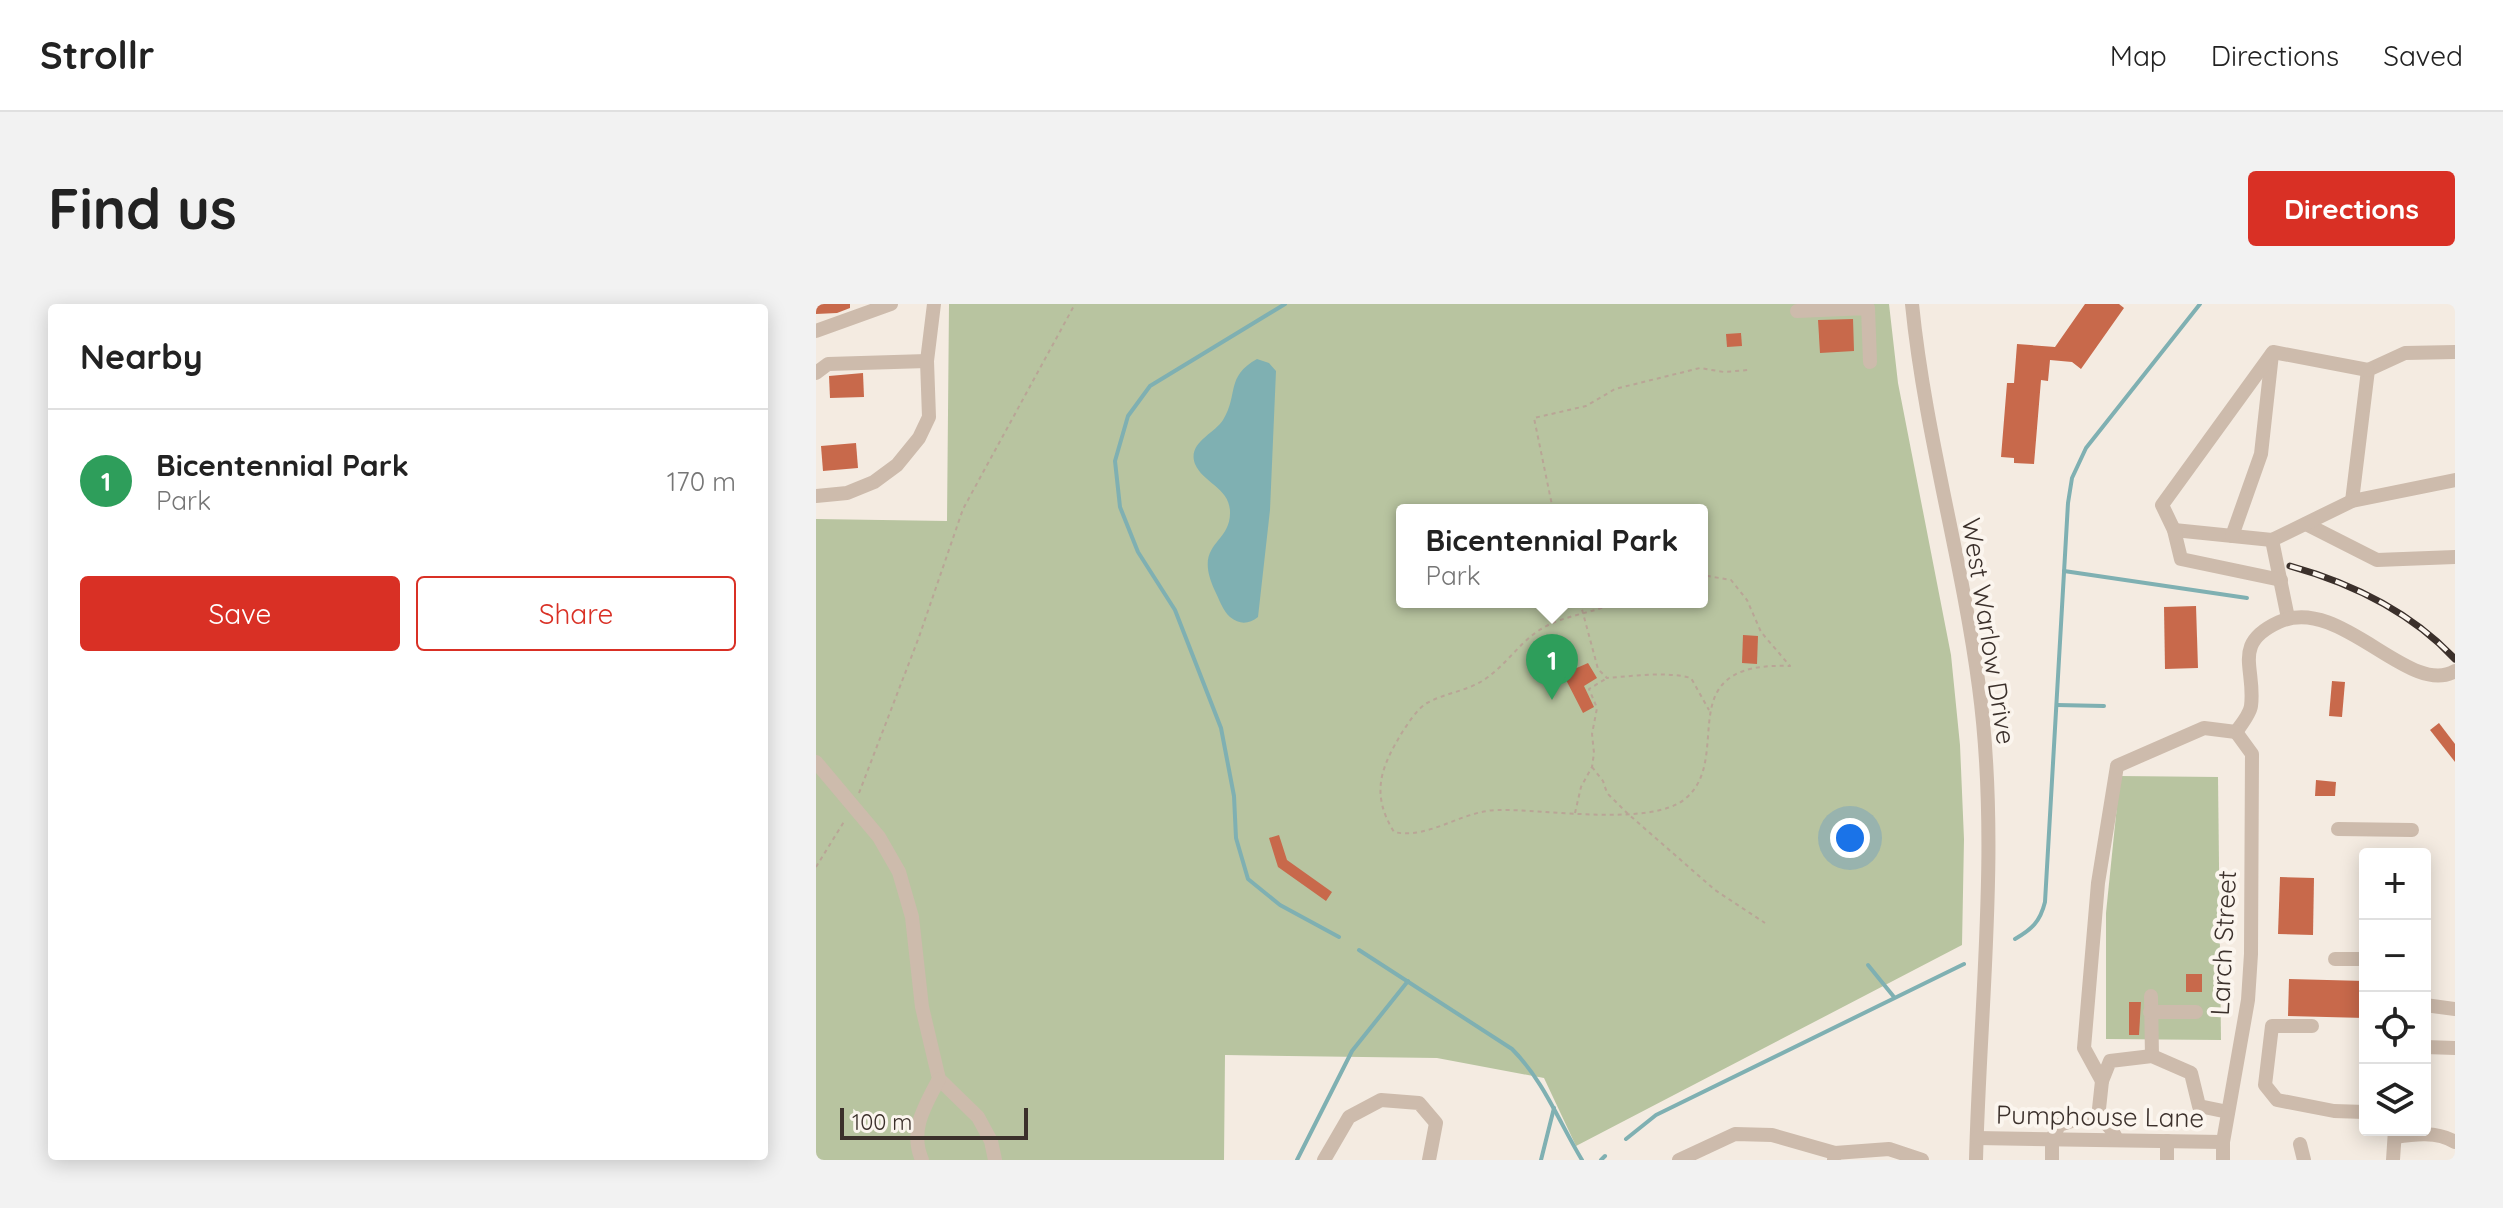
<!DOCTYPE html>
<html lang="en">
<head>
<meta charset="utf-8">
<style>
	body { margin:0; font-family:Quicksand,sans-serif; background:#f2f2f2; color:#222 }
	.controls { position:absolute; right:24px; bottom:24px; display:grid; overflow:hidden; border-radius:8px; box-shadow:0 4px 20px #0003 }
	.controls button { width:72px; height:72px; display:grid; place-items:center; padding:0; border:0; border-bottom:2px solid #e0e0e0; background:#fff; color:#222; font:40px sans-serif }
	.scale { position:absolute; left:24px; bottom:20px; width:188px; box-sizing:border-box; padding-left:8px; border:4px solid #3b302b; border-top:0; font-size:22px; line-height:28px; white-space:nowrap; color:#3b302b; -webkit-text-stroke:6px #fbf5ee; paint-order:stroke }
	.you { position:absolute; left:1034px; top:534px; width:28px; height:28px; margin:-20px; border:6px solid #fff; border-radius:50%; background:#1a73e8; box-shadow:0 0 0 12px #1a73e833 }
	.badge { display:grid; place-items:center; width:52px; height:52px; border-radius:50%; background:#d93025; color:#fff; font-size:26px; font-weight:700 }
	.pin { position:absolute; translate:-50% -66px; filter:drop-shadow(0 2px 4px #0008) }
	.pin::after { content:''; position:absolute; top:42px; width:28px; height:24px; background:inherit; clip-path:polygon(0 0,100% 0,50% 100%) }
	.popup { position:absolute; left:580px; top:200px; width:312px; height:104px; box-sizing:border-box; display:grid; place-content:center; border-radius:8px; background:#fff; filter:drop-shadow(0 2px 6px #0005); font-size:26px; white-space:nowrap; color:#767676 }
	.popup b { font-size:30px; color:#222 }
	.popup::after { content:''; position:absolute; left:50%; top:100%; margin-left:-16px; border:16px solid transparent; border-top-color:#fff }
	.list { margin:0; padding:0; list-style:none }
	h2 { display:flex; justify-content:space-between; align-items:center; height:104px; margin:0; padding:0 32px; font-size:34px }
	h2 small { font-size:26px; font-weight:400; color:#767676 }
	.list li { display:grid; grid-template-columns:52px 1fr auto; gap:24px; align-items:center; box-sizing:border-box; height:144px; padding:0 32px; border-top:2px solid #e0e0e0 }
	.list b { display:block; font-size:30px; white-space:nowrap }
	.list p { margin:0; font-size:26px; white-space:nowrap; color:#767676 }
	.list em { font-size:26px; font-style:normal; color:#767676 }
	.actions { display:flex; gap:16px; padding:24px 32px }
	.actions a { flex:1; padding:18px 0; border:2px solid #d93025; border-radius:8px; text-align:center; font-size:28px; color:#d93025 }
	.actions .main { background:#d93025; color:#fff }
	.icon { flex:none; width:44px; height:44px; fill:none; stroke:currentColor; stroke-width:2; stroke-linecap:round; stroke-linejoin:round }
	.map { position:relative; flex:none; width:1639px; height:856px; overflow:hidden; border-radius:8px }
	header { display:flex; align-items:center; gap:48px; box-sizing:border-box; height:112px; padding:0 40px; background:#fff; border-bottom:2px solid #e0e0e0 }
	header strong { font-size:38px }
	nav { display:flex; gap:44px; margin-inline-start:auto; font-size:28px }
	.intro { display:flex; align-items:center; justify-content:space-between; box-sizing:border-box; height:192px; padding:0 48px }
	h1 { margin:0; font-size:56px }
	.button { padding:20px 36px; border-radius:8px; background:#d93025; color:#fff; font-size:28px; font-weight:700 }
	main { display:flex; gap:48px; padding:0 48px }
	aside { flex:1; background:#fff; border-radius:8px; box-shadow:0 4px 20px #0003 }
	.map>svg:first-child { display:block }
	.green { fill:#b8c4a0; fill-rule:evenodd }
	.water { fill:#7fb0b2 }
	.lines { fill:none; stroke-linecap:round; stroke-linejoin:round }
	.stream { stroke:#7fb0b2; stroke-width:4 }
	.building { fill:#c8694b }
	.path { stroke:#b9a596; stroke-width:2; stroke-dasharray:4 4; stroke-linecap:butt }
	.minor { stroke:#cdbbac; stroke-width:14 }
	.rail-casing { stroke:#3b302b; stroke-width:7 }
	.rail { stroke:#fbf5ee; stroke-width:4; stroke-dasharray:12; stroke-linecap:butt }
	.labels { text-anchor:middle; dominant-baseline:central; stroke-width:8; stroke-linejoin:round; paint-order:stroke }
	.street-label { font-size:26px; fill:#3b302b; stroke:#fbf5ee }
</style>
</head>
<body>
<header>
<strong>Strollr</strong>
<nav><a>Map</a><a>Directions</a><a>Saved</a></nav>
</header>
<div class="intro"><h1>Find us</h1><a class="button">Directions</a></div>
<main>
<aside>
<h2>Nearby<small></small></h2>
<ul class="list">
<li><span class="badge" style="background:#2e9e5b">1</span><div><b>Bicentennial Park</b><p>Park</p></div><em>170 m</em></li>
</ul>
<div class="actions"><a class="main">Save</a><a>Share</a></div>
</aside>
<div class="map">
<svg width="1639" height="856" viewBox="0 0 1639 856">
	<rect width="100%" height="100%" fill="#f4ebe1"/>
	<g class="green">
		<path d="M133,0H1073L1082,79L1135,351L1144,441L1148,535L1146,641L760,842L728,774L621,754L409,751L408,856H0V215L131,217ZM586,206H886V298H586Z"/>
		<path d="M1304,472L1402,473L1405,736L1290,735V609Z"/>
	</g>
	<path class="water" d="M441,55L453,59L460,67L454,206L442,313C433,320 424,321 414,313C407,307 403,295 399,287C376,238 415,241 414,208C414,184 387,179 379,160C371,139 398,130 407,116C423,90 409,73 441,55Z"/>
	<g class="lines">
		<g class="stream">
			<path d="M469,0L334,82L312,112L299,157L304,203L322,248L359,306L405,424L418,492L420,534L432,575L464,601L523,633"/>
			<path d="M1248,267L1431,294"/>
			<path d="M1241,401L1288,402"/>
			<path d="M1199,635C1216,625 1224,618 1229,598L1252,199L1256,174L1270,144L1384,0"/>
			<path d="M543,646L696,745C728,777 743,818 766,856"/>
			<path d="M1052,661L1078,693"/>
			<path d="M810,835L840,811L1148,660"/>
			<path d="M481,856L536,747L592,677"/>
			<path d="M725,856L738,804"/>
			<path d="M785,856L789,852"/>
		</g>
	</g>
	<g class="building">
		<path d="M0,0H34V4L21,9L0,10Z"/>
		<path d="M1269,0H1303L1308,4L1265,65L1256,58L1234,56L1232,77L1225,76L1218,160L1198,159V154L1185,153L1191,79H1198L1201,40L1239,43Z"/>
		<path d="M1037,15L1038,47L1004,49L1002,16Z"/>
		<path d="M925,29L926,42L911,43L910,30Z"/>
		<path d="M47,69L48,93L14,94L13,72Z"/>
		<path d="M40,139L42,164L7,167L5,142Z"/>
		<path d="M1380,302L1382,364L1349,365L1348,303Z"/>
		<path d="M927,331L942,332L941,360L926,359Z"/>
		<path d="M772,359L781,374L768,382L778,403L767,409L747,370Z"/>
		<path d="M1516,377L1529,378L1526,413L1513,412Z"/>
		<path d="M1623,419L1639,440V458L1614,426Z"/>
		<path d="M1500,476L1520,478L1519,492H1499Z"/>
		<path d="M463,531L471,556L516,588L510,597L462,563L453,534Z"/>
		<path d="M1464,573L1498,574L1497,631L1462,630Z"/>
		<rect x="1370" y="670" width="16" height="18"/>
		<path d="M1473,675L1549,677V714L1472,712Z"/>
		<path d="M1313,698H1325L1323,731H1313Z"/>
	</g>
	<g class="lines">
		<g class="path">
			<path d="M737,206L718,114L770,102L799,85L884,64L908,68L932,66"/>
			<path d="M764,298L782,365L791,374C819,372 849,367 875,374L893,406"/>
			<path d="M801,298C776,310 745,311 722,327C703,340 690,360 672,373C654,387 631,388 611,399C602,404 593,418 587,427C565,463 554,489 578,528C613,536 646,506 683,506C728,505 835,523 869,495C920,453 850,357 974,362L945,328L931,296L915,276L886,271"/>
			<path d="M776,463L787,477L791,489L811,509L899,586L949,619"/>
			<path d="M43,489L103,333L147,205L259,0"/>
			<path d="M759,509L765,483L776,463L778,449L776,430L781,404L773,385L791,374"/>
			<path d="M0,563L29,516"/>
		</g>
		<g class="minor">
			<path d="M1096,0C1109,130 1146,254 1163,383C1184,540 1164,698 1160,856"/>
			<path d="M981,7L1052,4L1054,58"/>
			<path d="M0,27L75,0"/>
			<path d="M0,69L12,60L111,57"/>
			<path d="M0,192L31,189L58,178L81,161L103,134L113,113L111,57L118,0"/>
			<path d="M1536,197L1552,66L1589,49L1639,48"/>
			<path d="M1490,220L1561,256L1639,253"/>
			<path d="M1358,226L1456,236L1536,197L1639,176"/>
			<path d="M1416,232L1445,150L1456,50"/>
			<path d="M1456,236L1472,314"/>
			<path d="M1465,276L1365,255L1358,226L1346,201L1457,48L1552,66"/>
			<path d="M1420,428C1425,421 1434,410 1435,402C1440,364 1415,340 1463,318C1524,290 1593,394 1639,367"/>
			<path d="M0,458L63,533L83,568L96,613L106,703L123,775L162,813L175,837L179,856"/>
			<path d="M1522,525L1596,526"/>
			<path d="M1519,655H1549"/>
			<path d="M1335,692L1336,752"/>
			<path d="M1609,701L1639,705"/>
			<path d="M1334,708H1380"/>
			<path d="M1496,722H1456L1449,781L1461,796L1518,807L1549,808"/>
			<path d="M1609,743L1639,744"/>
			<path d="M1286,777L1268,744L1282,579L1301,462L1388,424L1420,428"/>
			<path d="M1282,814L1286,777L1294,757L1336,752L1375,769L1383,802L1412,808"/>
			<path d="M1579,833C1598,830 1621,827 1639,838"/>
			<path d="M1161,834L1407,838"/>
			<path d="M1484,840L1488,856"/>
			<path d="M106,856C93,826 109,802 123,775"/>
			<path d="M508,856L533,813L565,796L603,799L620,819L613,856"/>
			<path d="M863,856L919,830L956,831L1019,849"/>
			<path d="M1018,856L1019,849L1073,845L1106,856"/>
			<path d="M1236,856V835L1243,821C1270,812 1288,806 1301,836"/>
			<path d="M1351,856V837"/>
			<path d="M1407,856V838L1432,696L1435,650L1436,450L1420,428"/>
			<path d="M1577,856L1579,826"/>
		</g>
		<g class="rail-casing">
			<path id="rail" d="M1474,262C1535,279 1595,308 1639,355"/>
		</g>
		<use href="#rail" class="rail"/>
	</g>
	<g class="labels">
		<g class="street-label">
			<text transform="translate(1173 327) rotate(81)">West Warlow Drive</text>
			<text transform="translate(1407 639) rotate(-87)">Larch Street</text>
			<text transform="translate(1284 812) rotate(1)">Pumphouse Lane</text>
		</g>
	</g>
</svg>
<div class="controls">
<button>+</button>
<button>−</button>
<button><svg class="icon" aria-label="locate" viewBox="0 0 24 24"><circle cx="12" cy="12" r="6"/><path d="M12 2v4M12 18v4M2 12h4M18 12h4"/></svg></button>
<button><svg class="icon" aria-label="layers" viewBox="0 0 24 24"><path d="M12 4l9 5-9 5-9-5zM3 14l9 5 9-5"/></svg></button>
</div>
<div class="scale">100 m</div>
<div class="you"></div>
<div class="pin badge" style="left:736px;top:396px;background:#2e9e5b">1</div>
<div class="popup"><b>Bicentennial Park</b>Park</div>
</div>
</main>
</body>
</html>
